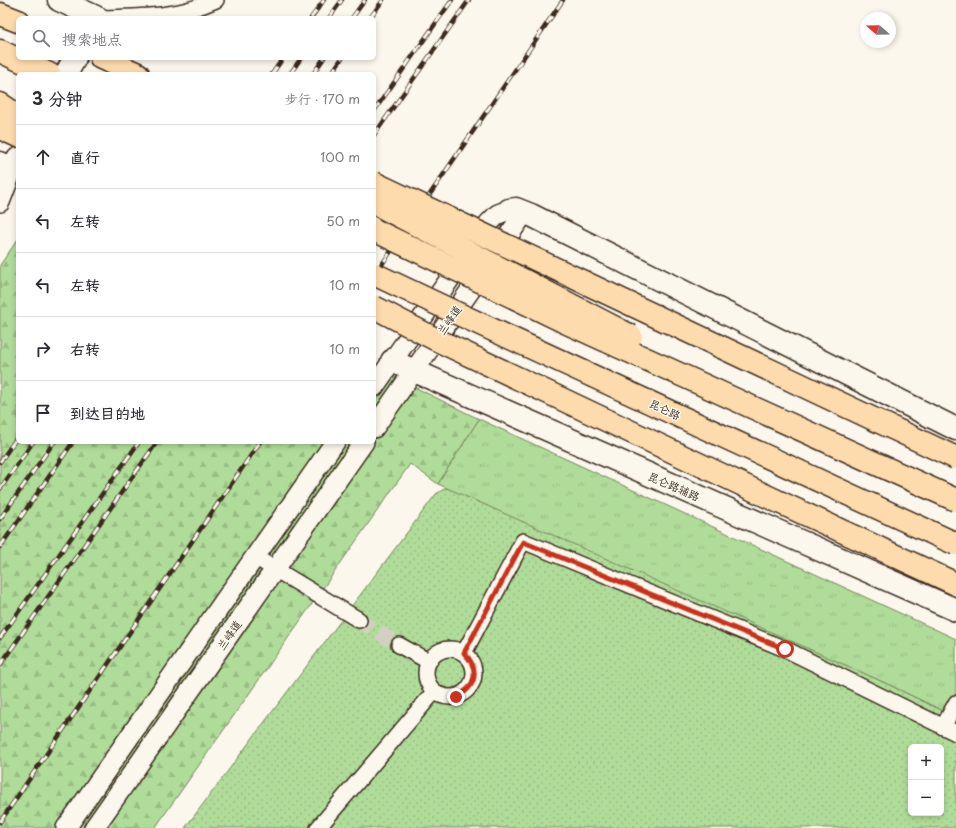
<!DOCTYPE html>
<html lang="zh">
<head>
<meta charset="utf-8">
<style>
	body { margin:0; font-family:"Playpen Sans","LXGW WenKai TC",sans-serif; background:#f2f2f3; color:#2b2b33 }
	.controls { position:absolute; right:12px; bottom:12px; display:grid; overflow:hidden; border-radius:6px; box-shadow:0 2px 6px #0003 }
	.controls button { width:36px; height:36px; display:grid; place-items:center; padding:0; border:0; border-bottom:1px solid #e1e1e2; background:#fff; color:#2b2b33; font:20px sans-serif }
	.compass { position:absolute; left:860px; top:12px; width:36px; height:36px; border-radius:50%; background:#fff; box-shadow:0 2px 6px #0003; rotate:290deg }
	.stop { position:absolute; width:12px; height:12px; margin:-9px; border:3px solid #c8321e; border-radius:50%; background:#fff }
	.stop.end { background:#c8321e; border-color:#fff; box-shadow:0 1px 4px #0008 }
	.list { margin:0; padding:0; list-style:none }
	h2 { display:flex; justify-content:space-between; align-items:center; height:52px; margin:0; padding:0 16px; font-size:17px }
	h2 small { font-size:13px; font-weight:400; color:#7c7c81 }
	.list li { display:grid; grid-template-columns:26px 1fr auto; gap:12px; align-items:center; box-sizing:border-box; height:64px; padding:0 16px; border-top:1px solid #e1e1e2 }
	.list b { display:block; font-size:15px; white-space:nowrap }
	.list em { font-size:13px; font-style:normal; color:#7c7c81 }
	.icon { flex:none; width:22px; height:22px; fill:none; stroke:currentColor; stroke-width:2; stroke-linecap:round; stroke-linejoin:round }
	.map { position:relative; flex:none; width:956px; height:828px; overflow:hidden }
	.search { position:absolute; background:#fff; box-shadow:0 2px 6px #0003; left:16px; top:16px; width:360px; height:44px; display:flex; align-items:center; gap:10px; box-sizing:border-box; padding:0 14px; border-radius:6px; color:#7c7c81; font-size:15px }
	.panel { position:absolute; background:#fff; box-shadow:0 2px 6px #0003; left:16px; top:72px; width:360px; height:372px; border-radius:6px }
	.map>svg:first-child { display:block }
	.grass { fill:url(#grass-dots); stroke:#76835c; fill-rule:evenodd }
	.forest { fill:url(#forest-firs); stroke:#76835c }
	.park { fill:url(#park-tufts); stroke:#76835c }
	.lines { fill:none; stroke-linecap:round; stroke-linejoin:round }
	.minor-tunnel { stroke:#d5cec3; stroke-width:15; stroke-dasharray:15 8; stroke-linecap:butt }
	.minor-casing { stroke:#3b2a1e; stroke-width:18 }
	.tertiary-casing { stroke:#3b2a1e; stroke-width:22 }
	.secondary-casing { stroke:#3b2a1e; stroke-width:25 }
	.trunk-casing { stroke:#3b2a1e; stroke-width:25 }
	.minor { stroke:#fbf7ec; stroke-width:15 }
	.tertiary { stroke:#fbf7ec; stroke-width:19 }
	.secondary { stroke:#fbf7ec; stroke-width:22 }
	.trunk { stroke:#fedbac; stroke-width:22 }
	.rail-casing { stroke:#3b2a1e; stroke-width:4.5 }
	.rail { stroke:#fbf7ec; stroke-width:3; stroke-dasharray:9; stroke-linecap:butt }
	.trunk-bridge-casing { stroke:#3b2a1e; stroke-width:25; stroke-linecap:butt }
	.trunk-bridge { stroke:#fedbac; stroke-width:22 }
	.route { stroke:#c8321e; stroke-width:5 }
	.labels { text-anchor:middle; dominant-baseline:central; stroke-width:3; stroke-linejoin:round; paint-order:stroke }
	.street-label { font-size:11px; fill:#3b2a1e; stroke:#fbf7ec }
</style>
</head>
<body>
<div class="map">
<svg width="956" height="828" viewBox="0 0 956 828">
	<defs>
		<pattern id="grass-dots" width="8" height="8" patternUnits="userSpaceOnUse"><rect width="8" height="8" fill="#b0dc99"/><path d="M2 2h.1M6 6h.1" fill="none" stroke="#98bd83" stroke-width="1.8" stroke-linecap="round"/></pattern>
		<pattern id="forest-firs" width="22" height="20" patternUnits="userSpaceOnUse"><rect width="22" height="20" fill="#b0dc99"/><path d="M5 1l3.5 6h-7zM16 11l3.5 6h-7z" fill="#98bd83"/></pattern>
		<pattern id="park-tufts" width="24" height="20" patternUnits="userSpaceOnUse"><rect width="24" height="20" fill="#b0dc99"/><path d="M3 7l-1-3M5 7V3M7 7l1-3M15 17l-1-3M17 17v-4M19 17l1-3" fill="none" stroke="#98bd83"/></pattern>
	</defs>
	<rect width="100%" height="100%" fill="#fbf7ec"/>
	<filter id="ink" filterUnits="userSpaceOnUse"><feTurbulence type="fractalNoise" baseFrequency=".025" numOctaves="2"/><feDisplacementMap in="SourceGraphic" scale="8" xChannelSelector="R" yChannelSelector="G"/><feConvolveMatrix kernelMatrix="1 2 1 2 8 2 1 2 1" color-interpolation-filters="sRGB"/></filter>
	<g filter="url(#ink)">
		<path class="grass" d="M456,487L879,680L956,717V828H185L436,494L444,489ZM911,747H941V813H911Z"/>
		<path class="forest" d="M18,239V442H374V367L479,419L438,484L410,464L155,828H0V265Z"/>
		<path class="park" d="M479,419L956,639V717L879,680L438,484Z"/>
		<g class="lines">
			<path class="minor-tunnel" d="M359,620L399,645"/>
			<g class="minor-casing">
				<g id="minor">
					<path d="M98,18C141,17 176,18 216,0"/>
					<path d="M255,557L359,620"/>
					<path d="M399,645L428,661"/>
					<circle cx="450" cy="673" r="24"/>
					<path d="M464,653L523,541L785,649L956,733"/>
					<path d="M943,727L956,703"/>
					<path d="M318,828L434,692"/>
				</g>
			</g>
			<g class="tertiary-casing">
				<g id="tertiary">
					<path d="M0,202L13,168"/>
					<path d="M374,387L489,223L498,214L509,210"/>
					<path d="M374,428L525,212"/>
					<path d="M66,828L335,442"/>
					<path d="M94,828L364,442"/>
				</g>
			</g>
			<g class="secondary-casing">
				<g id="secondary">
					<path d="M59,0L98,18"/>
					<path d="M66,74L75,58"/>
					<path d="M0,163L13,168L18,159"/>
					<path d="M509,210L516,209L531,215L956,429"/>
					<path d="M392,361L956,610"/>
				</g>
			</g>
			<g class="trunk-casing">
				<g id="trunk">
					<path d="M0,14L18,21"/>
					<path d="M0,51L49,74"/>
					<path d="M101,58L138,74"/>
					<path d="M0,104L18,116"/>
					<path d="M0,128L18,136"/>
				</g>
			</g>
			<use href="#minor" class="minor"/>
			<use href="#tertiary" class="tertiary"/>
			<use href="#secondary" class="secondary"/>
			<use href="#trunk" class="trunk"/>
			<g class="rail-casing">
				<g id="rail">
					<path d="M311,18L324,0"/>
					<path d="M329,18L342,0"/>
					<path d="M352,18L365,0"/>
					<path d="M370,18L383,0"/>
					<path d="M272,74L283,58"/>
					<path d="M290,74L301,58"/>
					<path d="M313,74L324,58"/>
					<path d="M331,74L342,58"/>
					<path d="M374,111L452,0"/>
					<path d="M374,135L469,0"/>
					<path d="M374,276L563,0"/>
					<path d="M0,462L18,436"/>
					<path d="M0,489L33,442"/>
					<path d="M0,519L54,442"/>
					<path d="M0,547L73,442"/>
					<path d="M0,638L139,442"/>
					<path d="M0,665L157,442"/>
					<path d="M0,822L260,442"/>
				</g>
			</g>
			<use href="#rail" class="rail"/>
			<g class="trunk-bridge-casing">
				<g id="trunk-bridge">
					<path d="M374,183L956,458"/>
					<path d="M374,203L631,336"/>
					<path d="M374,230L565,322L956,500"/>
					<path d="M374,274L450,310L956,544"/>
					<path d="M374,307L435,339L777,501L956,584"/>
				</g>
			</g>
			<use href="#trunk-bridge" class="trunk-bridge"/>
		</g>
	</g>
	<g class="lines" filter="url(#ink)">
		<path class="route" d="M456,697C477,687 480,669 464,653L523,542L785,649"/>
	</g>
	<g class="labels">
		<g class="street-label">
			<text transform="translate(449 320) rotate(-55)">兰峰道</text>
			<text transform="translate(665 409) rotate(25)">昆仑路</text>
			<text transform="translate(674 486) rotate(24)">昆仑路辅路</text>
			<text transform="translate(229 635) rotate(-55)">兰峰道</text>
		</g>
	</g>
</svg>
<div class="controls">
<button>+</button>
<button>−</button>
</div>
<svg class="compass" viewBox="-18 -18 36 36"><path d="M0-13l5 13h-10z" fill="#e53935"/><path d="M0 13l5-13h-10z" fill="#7c7c81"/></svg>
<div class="stop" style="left:785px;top:649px"></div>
<div class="stop end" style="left:456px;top:697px"></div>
<div class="search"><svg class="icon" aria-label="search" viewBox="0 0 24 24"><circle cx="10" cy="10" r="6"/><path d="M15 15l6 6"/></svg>搜索地点</div>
<section class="panel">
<h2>3 分钟<small>步行 · 170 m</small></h2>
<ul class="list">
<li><svg class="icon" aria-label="ahead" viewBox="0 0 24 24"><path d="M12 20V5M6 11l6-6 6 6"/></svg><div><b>直行</b></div><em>100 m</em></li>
<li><svg class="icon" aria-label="left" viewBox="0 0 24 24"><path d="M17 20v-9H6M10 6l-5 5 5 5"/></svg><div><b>左转</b></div><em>50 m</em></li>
<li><svg class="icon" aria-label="left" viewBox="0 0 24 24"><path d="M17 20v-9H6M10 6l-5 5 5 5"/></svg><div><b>左转</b></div><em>10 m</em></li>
<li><svg class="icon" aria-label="right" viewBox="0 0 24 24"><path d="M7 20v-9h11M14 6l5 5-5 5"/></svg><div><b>右转</b></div><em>10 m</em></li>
<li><svg class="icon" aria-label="arrive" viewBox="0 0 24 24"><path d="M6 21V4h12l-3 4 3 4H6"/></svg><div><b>到达目的地</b></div></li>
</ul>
</section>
</div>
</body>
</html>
